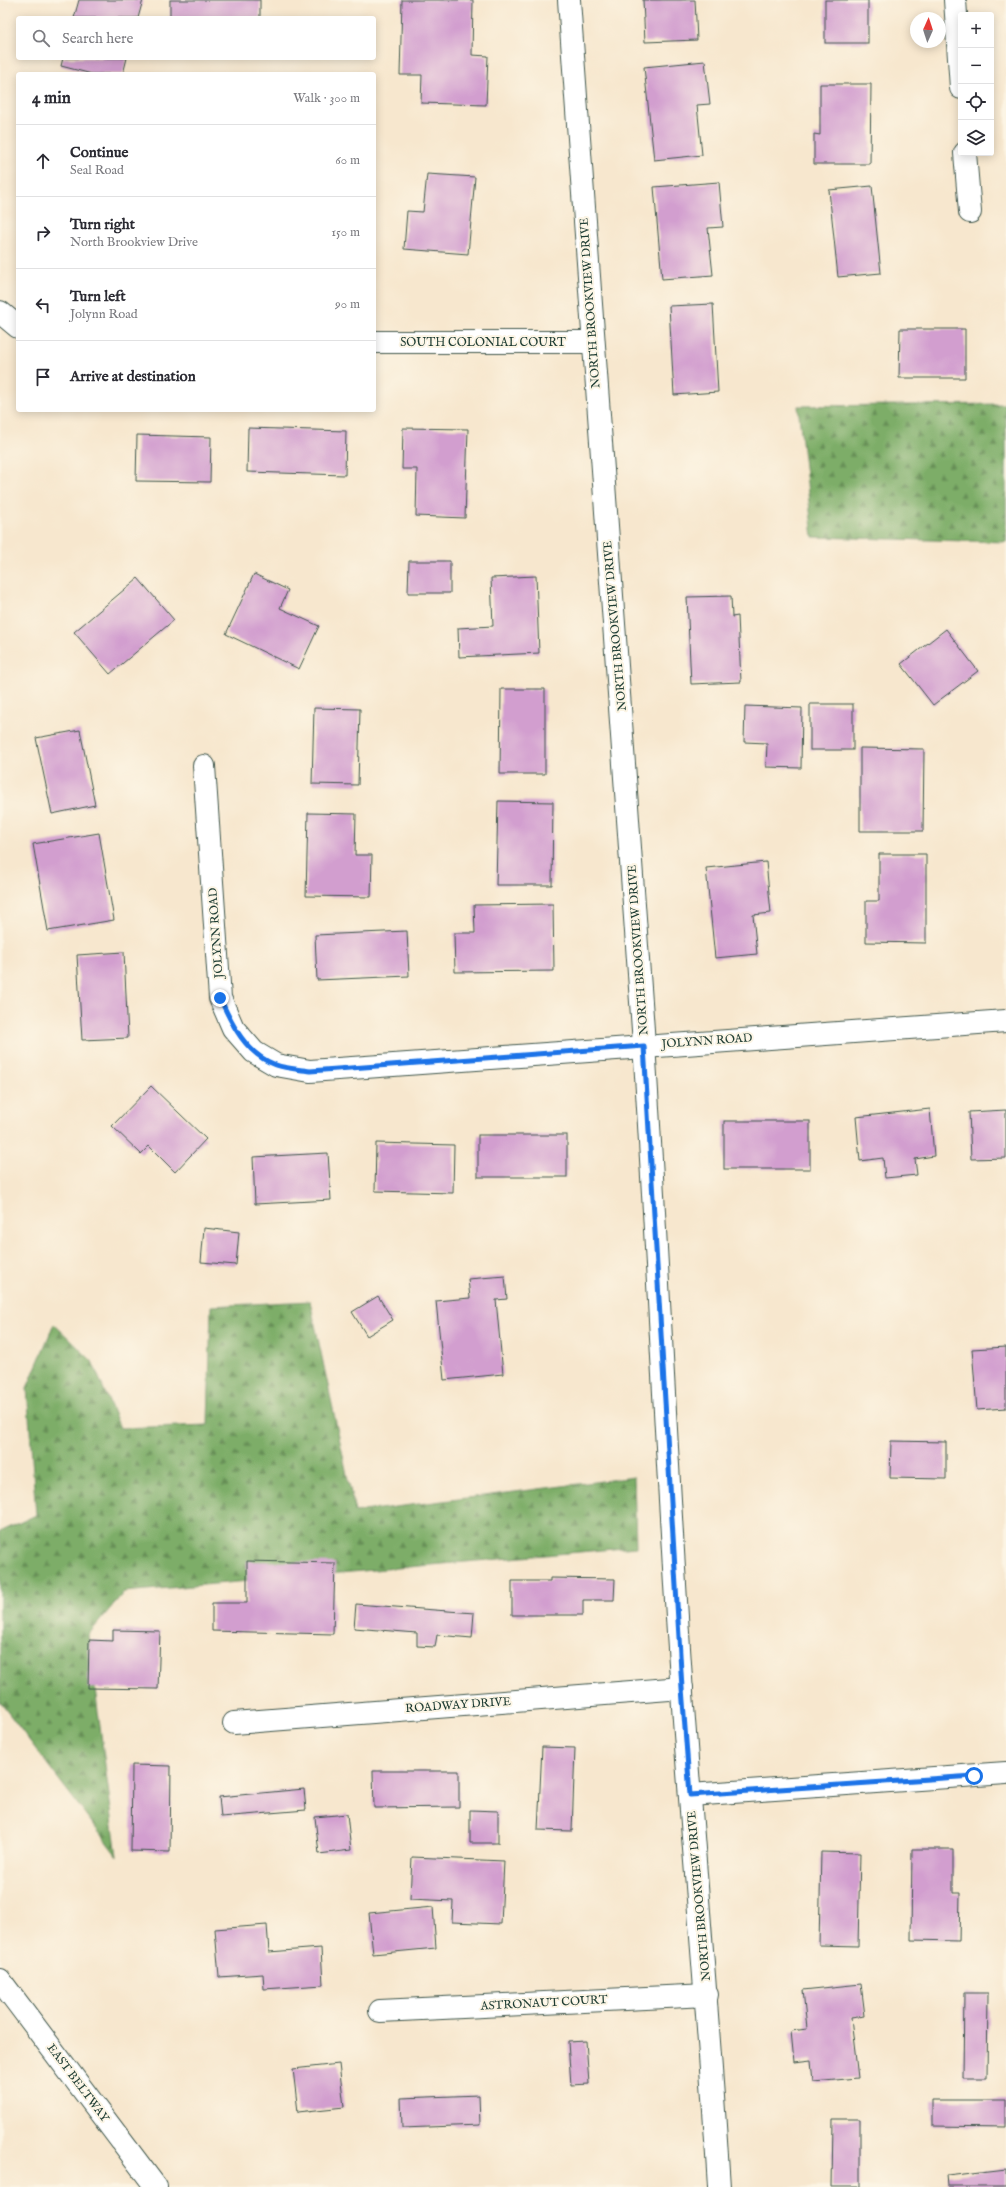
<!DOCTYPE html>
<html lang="en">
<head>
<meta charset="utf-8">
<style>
	body { margin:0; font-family:"IM FELL English",serif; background:#f2f2f3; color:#2b2b33 }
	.controls { position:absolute; right:12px; top:12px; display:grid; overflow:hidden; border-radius:4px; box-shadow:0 2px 10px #0003 }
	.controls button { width:36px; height:36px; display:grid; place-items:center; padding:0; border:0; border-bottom:1px solid #e1e1e2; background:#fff; color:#2b2b33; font:20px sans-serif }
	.compass { position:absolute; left:910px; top:12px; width:36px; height:36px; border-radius:50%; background:#fff; box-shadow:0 2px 10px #0003; rotate:3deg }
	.stop { position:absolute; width:12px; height:12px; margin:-9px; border:3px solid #1a73e8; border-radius:50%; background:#fff }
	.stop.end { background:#1a73e8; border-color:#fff; box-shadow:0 1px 4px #0008 }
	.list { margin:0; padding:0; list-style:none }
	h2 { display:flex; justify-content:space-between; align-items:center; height:52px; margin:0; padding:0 16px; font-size:17px }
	h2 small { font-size:13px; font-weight:400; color:#7c7c81 }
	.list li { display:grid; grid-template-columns:26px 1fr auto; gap:12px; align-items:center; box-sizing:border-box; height:72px; padding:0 16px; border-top:1px solid #e1e1e2 }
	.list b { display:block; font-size:15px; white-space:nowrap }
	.list p { margin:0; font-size:13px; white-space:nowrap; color:#7c7c81 }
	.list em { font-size:13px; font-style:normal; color:#7c7c81 }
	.icon { flex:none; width:22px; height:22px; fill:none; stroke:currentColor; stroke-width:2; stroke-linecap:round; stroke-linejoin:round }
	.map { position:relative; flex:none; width:1006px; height:2187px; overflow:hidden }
	.search { position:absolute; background:#fff; box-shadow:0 2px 10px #0003; left:16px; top:16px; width:360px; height:44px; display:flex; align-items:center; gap:10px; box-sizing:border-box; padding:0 14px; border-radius:4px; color:#7c7c81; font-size:15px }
	.panel { position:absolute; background:#fff; box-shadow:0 2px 10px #0003; left:16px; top:72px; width:360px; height:340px; border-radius:4px }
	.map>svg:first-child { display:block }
	.forest { fill:url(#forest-firs); stroke:#4e754e }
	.building { fill:#d29ecf }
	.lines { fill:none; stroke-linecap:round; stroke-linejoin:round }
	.minor-casing { stroke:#3f564b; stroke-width:24 }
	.motorway-casing { stroke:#3f564b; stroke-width:24 }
	.minor { stroke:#fff; stroke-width:22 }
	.motorway { stroke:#fff; stroke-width:22 }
	.route { stroke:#1a73e8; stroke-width:5 }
	.labels { text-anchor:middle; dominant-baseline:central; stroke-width:4; stroke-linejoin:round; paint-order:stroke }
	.street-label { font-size:12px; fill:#1f3d34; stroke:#fcf5e5 }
</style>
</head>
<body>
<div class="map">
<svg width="1006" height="2187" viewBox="0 0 1006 2187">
	<defs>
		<pattern id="forest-firs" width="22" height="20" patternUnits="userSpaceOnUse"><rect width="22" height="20" fill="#7dad68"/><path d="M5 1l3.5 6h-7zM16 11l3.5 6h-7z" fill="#668e56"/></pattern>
	</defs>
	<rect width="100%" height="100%" fill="#fcf5e5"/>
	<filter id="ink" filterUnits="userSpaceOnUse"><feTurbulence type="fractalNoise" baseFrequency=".025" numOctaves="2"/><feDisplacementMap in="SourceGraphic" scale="8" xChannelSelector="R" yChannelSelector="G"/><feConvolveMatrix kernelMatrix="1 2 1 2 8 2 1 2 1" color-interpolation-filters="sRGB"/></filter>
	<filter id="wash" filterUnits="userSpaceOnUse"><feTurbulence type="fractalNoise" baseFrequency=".012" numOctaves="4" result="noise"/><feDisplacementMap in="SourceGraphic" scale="16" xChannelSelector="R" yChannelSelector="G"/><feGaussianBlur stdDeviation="0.9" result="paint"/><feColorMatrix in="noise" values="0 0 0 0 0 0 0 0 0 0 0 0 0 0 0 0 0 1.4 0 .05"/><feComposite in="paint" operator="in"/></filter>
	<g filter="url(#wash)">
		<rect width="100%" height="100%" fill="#f7e7ce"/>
		<g class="forest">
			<path d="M1006,404V542L813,537L798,406Z"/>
			<path d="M310,1301L355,1512L634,1477L636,1547L124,1592L88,1635L117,1856L0,1702V1532L36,1515L27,1388L54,1324L92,1361L120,1428L208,1425L211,1306Z"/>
		</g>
		<g id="blocks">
			<g class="building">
				<path d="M79,0H143L138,18H74Z"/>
				<rect x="170" y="0" width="90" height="18"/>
				<path d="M402,0H473L472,55L488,56L486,105L421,103L422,75H400Z"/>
				<path d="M643,0H695L697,40L645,42Z"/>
				<rect x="825" y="0" width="43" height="43"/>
				<path d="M63,58H127L123,74H92L61,66Z"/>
				<path d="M705,61L710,104L697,105L702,155L654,160L644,67Z"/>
				<path d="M820,84H871L870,164H814V134L820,135Z"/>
				<path d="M427,174L475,177L468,254L404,249L407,211L423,212Z"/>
				<path d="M719,182L723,227L708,228L713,275L662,279L654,187Z"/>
				<path d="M872,186L881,273L838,277L829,190Z"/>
				<path d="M713,304L718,392L674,395L669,306Z"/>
				<path d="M900,329H965V378H899Z"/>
				<path d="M248,428L346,431L345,475L247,472Z"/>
				<path d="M403,428L468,429L465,518L416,516L417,469H402Z"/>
				<path d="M137,435L211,437L210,482L136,481Z"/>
				<path d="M409,561H450V593H408Z"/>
				<path d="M254,574L288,590L280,608L319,626L299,669L226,634Z"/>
				<path d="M536,576L539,653L459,657L458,628L493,626L491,578Z"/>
				<path d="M138,578L174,620L110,674L74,632Z"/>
				<path d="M731,596L732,617L738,616L741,682L691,684L687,597Z"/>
				<path d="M946,629L978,671L933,705L901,664Z"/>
				<path d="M501,689H545V774H500Z"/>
				<rect x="810" y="704" width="43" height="46"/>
				<path d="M745,706L802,708L801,768L766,767L767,743L744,742Z"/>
				<path d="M314,708L360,709L358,785L312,784Z"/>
				<path d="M80,730L95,805L52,814L36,738Z"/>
				<path d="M860,748L924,749L923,831H860Z"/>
				<path d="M498,801L553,802L552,885H496Z"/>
				<path d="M308,813L356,814L355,855H372L371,897L306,896Z"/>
				<path d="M99,833L114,920L48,931L33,844Z"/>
				<path d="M879,854H926V943L866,942V901H879Z"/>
				<path d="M766,862L771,913L753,915L757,954L715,958L706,868Z"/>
				<path d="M553,904L554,971L455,972L454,933H475L474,905Z"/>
				<path d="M407,931L409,976L317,980L315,935Z"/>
				<path d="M124,952L128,1038L82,1040L77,955Z"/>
				<path d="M151,1086L206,1139L175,1172L149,1146L141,1154L112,1126Z"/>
				<path d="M930,1109L934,1156L915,1159L917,1175L885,1178L883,1158L860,1161L856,1117Z"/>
				<path d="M1006,1110V1158L971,1159L969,1112Z"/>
				<rect x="724" y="1121" width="86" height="48"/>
				<rect x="478" y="1135" width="89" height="42"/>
				<path d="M376,1143L454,1145L453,1193L375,1191Z"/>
				<path d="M328,1153L331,1200L255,1204L253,1157Z"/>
				<path d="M204,1228L239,1232L236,1265L201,1262Z"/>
				<path d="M505,1276L507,1299L496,1300L503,1374L444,1380L436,1301L470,1298L468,1279Z"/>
				<path d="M378,1296L393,1320L367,1336L352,1312Z"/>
				<path d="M1006,1347V1408L977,1410L972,1349Z"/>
				<path d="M891,1441L946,1442V1479L890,1478Z"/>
				<path d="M247,1561L335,1563L333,1634L212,1631V1603H247Z"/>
				<path d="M550,1578L615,1579L614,1600H583V1615H512V1581H550Z"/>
				<path d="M356,1604L474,1613L472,1638L437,1635L435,1647L417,1646V1633L354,1628Z"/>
				<path d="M113,1630L160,1631L158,1689L88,1688L89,1640L113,1641Z"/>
				<path d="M542,1747L575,1748L572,1831L538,1830Z"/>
				<path d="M132,1765L171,1766L170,1852L131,1851Z"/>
				<path d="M373,1771H459V1807L374,1808Z"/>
				<path d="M304,1789L306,1810L221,1817L219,1797Z"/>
				<path d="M470,1810L498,1811V1843H470Z"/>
				<path d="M347,1814L351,1850L319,1854L315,1817Z"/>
				<path d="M912,1849H953V1893H960L959,1941L911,1940Z"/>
				<path d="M821,1852L860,1853L858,1946L819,1945Z"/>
				<path d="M412,1857L504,1861L501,1924L452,1922L453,1901L410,1899Z"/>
				<path d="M433,1907L436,1948L373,1954L369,1913Z"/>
				<path d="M267,1925L269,1952L321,1948L323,1985L264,1989L263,1974L219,1977L215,1929Z"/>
				<path d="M861,1984L865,2016L851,2018L858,2078L813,2082L811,2060L794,2062L791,2031L807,2029L803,1990Z"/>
				<path d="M964,1993H988L987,2078H963Z"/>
				<path d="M586,2041L589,2084L571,2085L568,2042Z"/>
				<path d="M339,2064L344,2107L298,2112L293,2069Z"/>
				<path d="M479,2095L480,2125L402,2128L401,2098Z"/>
				<path d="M932,2100H1006V2127L932,2126Z"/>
				<path d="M833,2119H860V2187H832Z"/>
				<path d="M1006,2169V2187H948L947,2176Z"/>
			</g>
		</g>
	</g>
	<g filter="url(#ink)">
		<use href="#blocks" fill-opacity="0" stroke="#3f564b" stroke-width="1"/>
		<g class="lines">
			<g class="minor-casing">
				<g id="minor">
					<path d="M569,0C592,348 622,696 644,1044C658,1260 667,1477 682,1693C694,1858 709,2022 719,2187"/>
					<path d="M955,0L961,88"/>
					<path d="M965,153L970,212"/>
					<path d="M0,312L18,327"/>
					<path d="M374,342H592"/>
					<path d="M204,766L220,998L233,1028L254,1052L276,1065L310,1071L1006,1021"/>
					<path d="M234,1723L682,1688"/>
					<path d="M690,1795L1006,1773"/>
					<path d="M380,2011L707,1995"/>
				</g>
			</g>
			<g class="motorway-casing">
				<path id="motorway" d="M0,1980L156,2187"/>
			</g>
			<use href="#minor" class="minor"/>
			<use href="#motorway" class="motorway"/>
		</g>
	</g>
	<g class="lines" filter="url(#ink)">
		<path class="route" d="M220,998C232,1025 246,1054 276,1065C287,1069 299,1069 310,1071L644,1046L682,1688L690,1795L974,1776"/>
	</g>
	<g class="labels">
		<g class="street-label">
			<text transform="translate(590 303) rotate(-94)">NORTH BROOKVIEW DRIVE</text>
			<text x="483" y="342">SOUTH COLONIAL COURT</text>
			<text transform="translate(615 626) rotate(-95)">NORTH BROOKVIEW DRIVE</text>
			<text transform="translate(216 933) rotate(-94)">JOLYNN ROAD</text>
			<text transform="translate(638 950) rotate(-94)">NORTH BROOKVIEW DRIVE</text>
			<text transform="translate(707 1041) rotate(-4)">JOLYNN ROAD</text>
			<text transform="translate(458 1705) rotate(-4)">ROADWAY DRIVE</text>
			<text transform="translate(699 1896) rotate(-95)">NORTH BROOKVIEW DRIVE</text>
			<text transform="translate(544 2003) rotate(-3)">ASTRONAUT COURT</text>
			<text transform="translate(78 2083) rotate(53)">EAST BELTWAY</text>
		</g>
	</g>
</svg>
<div class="controls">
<button>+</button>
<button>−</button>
<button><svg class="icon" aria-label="locate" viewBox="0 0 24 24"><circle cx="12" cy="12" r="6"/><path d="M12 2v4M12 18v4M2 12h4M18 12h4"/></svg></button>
<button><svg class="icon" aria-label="layers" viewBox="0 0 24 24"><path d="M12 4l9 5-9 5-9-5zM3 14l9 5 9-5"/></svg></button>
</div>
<svg class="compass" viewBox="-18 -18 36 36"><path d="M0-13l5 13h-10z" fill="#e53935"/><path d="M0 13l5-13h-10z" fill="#7c7c81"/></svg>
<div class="stop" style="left:974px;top:1776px"></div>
<div class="stop end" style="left:220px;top:998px"></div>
<div class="search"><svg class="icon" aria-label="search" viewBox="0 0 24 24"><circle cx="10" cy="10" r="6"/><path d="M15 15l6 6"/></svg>Search here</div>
<section class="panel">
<h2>4 min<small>Walk · 300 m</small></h2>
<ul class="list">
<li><svg class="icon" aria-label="ahead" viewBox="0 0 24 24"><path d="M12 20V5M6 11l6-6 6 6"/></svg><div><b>Continue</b><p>Seal Road</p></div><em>60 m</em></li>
<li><svg class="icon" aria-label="right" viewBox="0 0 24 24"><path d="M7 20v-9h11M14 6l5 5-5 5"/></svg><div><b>Turn right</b><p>North Brookview Drive</p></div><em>150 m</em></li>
<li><svg class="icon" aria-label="left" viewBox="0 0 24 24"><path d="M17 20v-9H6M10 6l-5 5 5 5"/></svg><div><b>Turn left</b><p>Jolynn Road</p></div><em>90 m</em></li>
<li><svg class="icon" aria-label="arrive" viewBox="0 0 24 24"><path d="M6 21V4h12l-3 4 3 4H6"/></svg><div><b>Arrive at destination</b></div></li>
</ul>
</section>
</div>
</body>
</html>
